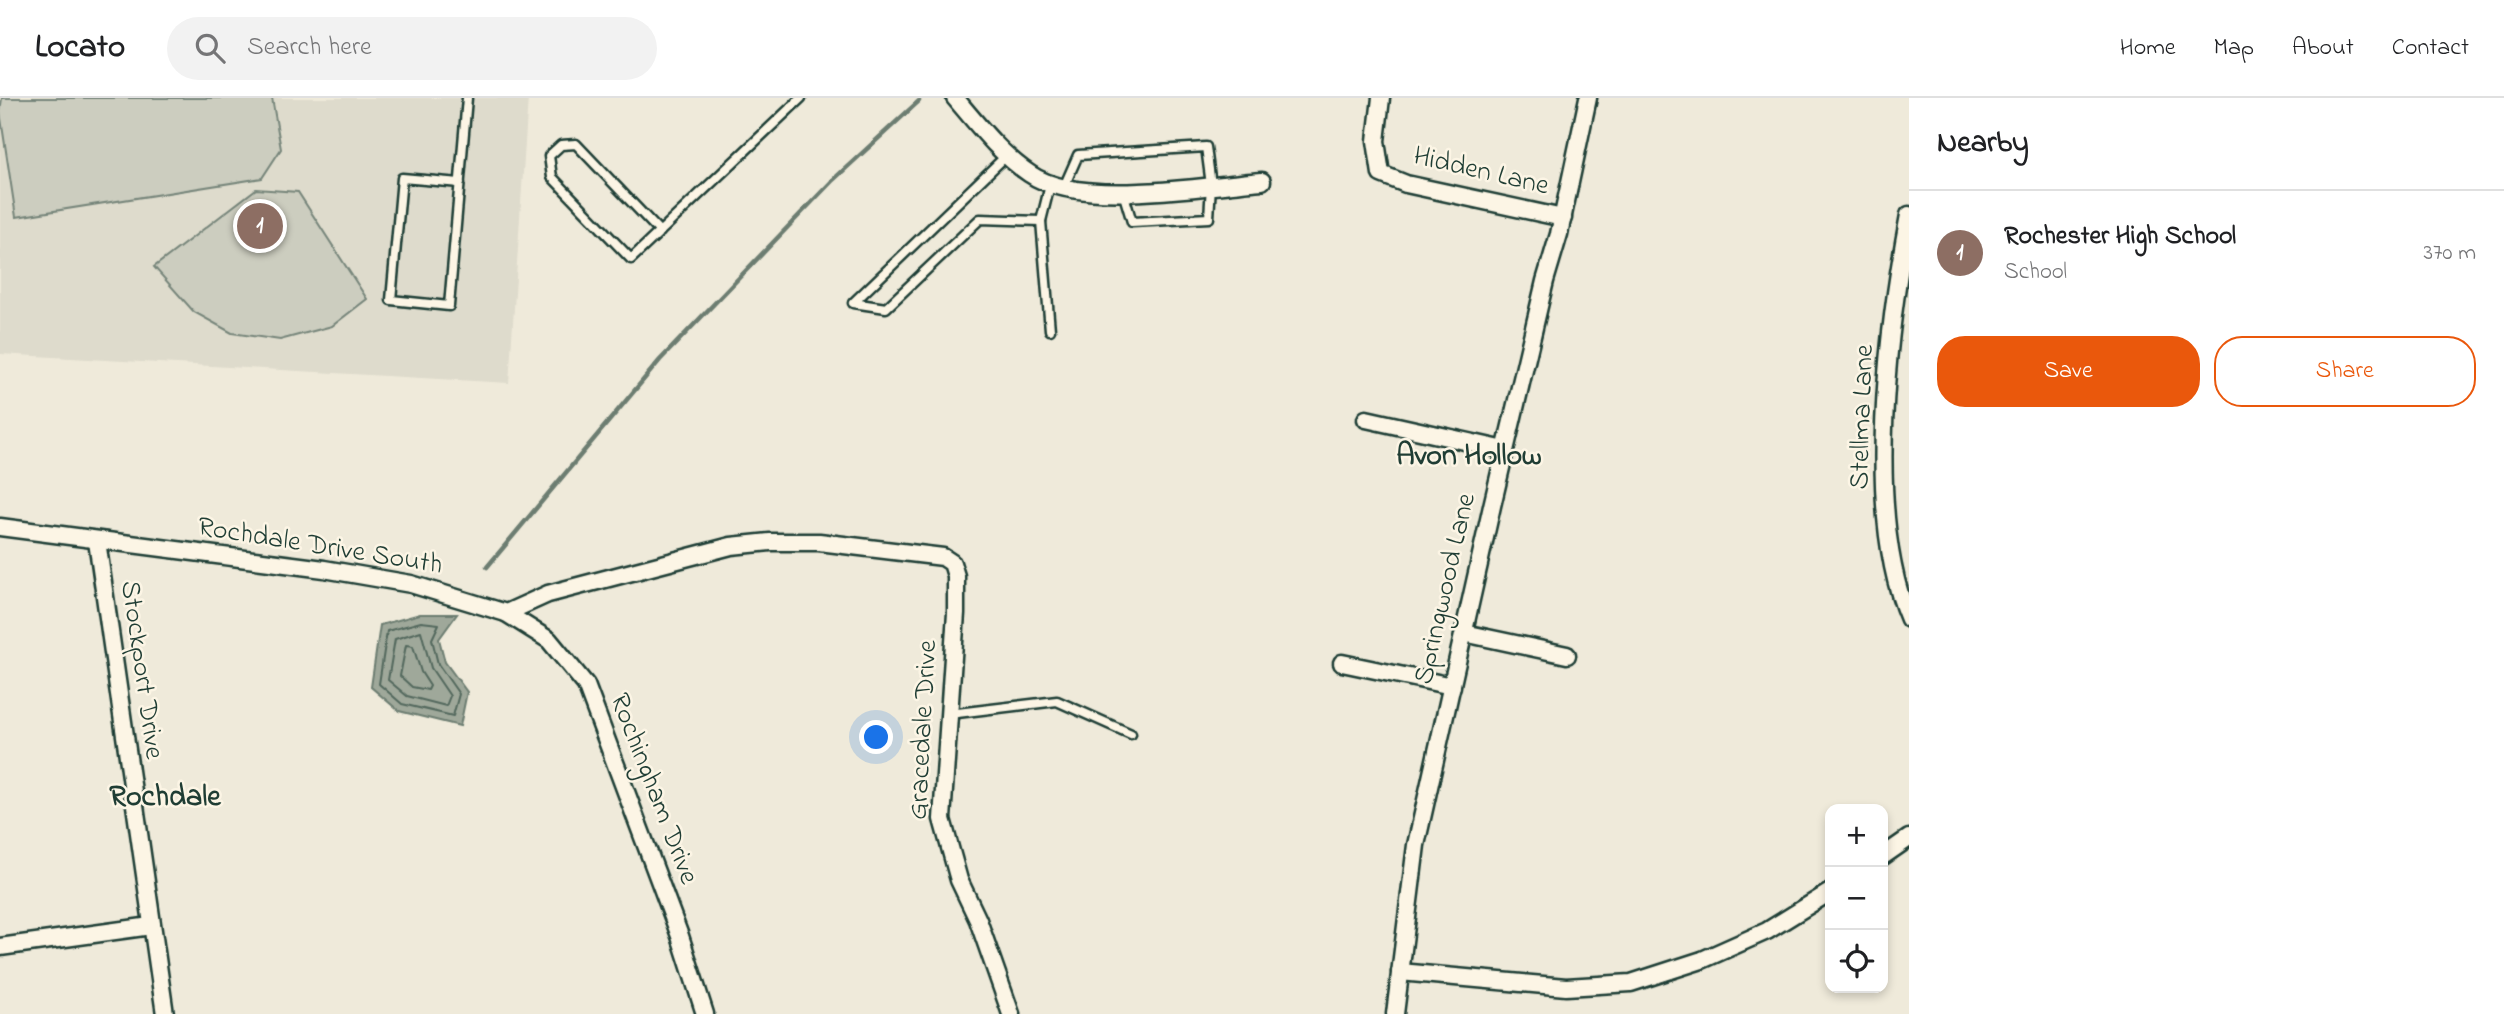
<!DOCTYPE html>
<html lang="en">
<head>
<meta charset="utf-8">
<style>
	body { margin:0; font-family:"Indie Flower",sans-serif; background:#f2f2f2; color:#202124 }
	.controls { position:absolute; right:21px; bottom:21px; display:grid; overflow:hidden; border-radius:14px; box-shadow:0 4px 10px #0003 }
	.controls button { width:63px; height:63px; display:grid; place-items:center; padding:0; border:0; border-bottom:2px solid #e0e0e0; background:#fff; color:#202124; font:35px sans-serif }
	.you { position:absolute; left:877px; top:640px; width:24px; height:24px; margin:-18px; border:5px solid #fff; border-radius:50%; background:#1a73e8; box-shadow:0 0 0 10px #1a73e833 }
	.badge { display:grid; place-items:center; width:46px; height:46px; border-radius:50%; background:#ea580c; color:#fff; font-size:23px; font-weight:700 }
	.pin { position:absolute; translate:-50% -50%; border:4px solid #fff; box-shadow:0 2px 7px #0006 }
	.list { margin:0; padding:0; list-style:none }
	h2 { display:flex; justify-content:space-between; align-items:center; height:91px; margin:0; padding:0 28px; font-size:30px }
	h2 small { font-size:23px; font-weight:400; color:#757577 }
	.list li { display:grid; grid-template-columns:46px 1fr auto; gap:21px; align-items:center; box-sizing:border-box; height:126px; padding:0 28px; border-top:2px solid #e0e0e0 }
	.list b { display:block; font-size:26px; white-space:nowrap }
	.list p { margin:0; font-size:23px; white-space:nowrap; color:#757577 }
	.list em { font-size:23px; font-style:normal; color:#757577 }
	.actions { display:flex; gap:14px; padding:21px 28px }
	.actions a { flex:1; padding:16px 0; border:2px solid #ea580c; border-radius:28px; text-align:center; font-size:24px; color:#ea580c }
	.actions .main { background:#ea580c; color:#fff }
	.icon { flex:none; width:38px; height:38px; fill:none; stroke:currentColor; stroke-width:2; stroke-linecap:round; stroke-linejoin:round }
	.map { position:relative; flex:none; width:1909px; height:916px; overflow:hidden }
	header { display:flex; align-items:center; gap:42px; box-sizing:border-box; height:98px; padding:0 35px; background:#fff; border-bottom:2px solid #e0e0e0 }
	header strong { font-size:33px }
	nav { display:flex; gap:38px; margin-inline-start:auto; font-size:24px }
	.search { width:490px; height:63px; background:#f2f2f2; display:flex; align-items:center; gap:18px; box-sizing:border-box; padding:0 24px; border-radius:38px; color:#757577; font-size:26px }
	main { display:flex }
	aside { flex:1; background:#fff }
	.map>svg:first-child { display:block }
	.built { fill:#dedbcc }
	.green { fill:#cccdbf; stroke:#76857a; stroke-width:2 }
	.water { fill:#9fa89a; stroke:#6c7d71; stroke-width:2 }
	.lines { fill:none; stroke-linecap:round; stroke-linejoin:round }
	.shore { stroke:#52685d; stroke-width:2 }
	.stream { stroke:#6c7d71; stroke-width:4.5 }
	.lane-casing { stroke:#1f3d34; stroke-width:13 }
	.street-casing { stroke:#1f3d34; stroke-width:21 }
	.lane { stroke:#fcf5e5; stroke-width:8 }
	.street { stroke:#fcf5e5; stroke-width:16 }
	.labels { text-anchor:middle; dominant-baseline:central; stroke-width:5; stroke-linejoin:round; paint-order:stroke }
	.street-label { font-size:28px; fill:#1f3d34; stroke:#fcf5e5 }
	.neighbourhood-label { font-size:30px; font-weight:bold; fill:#1f3d34; stroke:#fcf5e5 }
</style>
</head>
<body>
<header>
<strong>Locato</strong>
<div class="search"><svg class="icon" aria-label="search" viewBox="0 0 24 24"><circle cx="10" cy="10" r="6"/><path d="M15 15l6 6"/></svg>Search here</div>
<nav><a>Home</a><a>Map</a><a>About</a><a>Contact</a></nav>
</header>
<main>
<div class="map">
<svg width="1909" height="916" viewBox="0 0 1909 916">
	<rect width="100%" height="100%" fill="#efeada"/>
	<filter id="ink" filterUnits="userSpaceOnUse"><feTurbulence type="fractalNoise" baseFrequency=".0143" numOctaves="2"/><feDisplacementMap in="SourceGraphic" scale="14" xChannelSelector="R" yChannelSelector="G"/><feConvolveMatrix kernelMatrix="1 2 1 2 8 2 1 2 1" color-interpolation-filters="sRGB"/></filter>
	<g filter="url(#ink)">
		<path class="built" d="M0,0H528L509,285L0,256Z"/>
		<g class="green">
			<path d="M2,0H272L281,51L262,80L16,119L0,14Z"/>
			<path d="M256,91L298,94L367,201L332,228L280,242L232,235L194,214L154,169Z"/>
		</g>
		<path class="water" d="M420,516H457L439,541L445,564L467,594L460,628L399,613L371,589L380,527Z"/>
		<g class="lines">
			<g class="shore">
				<path d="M421,524L439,526L432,541L438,566L459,596L453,618L402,606L379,586L387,533Z"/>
				<path d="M421,533L431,570L450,598L446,608L407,598L388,582L395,541Z"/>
				<path d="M406,547L413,548L421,574L430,588L428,592L412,589L400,578Z"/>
			</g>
			<path class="stream" d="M487,469L660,262L833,82L919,3"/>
			<g class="lane-casing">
				<g id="lane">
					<path d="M1007,57L853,205L886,210L980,121L1041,123L1050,87"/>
					<path d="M460,85L402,80L391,202L449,208L467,0"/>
					<path d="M1063,91L1078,57L1206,49L1211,87L1209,120L1132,124L1123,94"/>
					<path d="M1041,123L1050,232"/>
					<path d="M660,134L576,46L561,47L549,58L552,79L631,161L801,0"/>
					<path d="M949,616L1057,603L1131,636"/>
				</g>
			</g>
			<g class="street-casing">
				<g id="street">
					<path d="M955,0C977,26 1001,57 1030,76C1078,110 1202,88 1262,83"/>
					<path d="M1381,0L1376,43L1381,76L1406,86L1563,120"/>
					<path d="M1909,117C1888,227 1864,417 1909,521"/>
					<path d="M1366,321L1505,352"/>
					<path d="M0,429L324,471L411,486L506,515L548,496L731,448L770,444H819L943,459L952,465L956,478V515L942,721L959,782L978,822L1011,916"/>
					<path d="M97,443L165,916"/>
					<path d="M506,515L549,542L586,587L680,838L705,916"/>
					<path d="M1464,535L1567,557"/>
					<path d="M1342,565L1452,588"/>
					<path d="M1883,758L1909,740"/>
					<path d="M0,849L151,828"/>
					<path d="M1400,874L1566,889L1631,885L1702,862L1767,833L1830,794"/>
					<path d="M1395,916L1416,747L1492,408L1545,183L1559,136L1588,0"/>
				</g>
			</g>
			<use href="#lane" class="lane"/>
			<use href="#street" class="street"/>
		</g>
	</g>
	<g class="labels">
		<g class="street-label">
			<text transform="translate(1481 74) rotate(13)">Hidden Lane</text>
			<text transform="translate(1863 319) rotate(-88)">Stellma Lane</text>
			<text transform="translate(320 449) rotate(9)">Rochdale Drive South</text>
			<text transform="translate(1446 491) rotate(-77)">Springwood Lane</text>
			<text transform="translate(141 572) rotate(82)">Stockport Drive</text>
			<text transform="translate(924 632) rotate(-87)">Gracedale Drive</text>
			<text transform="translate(653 691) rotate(69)">Rochingham Drive</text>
		</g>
		<g class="neighbourhood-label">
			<text x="1469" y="359">Avon Hollow</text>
			<text x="165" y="700">Rochdale</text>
		</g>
	</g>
</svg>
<div class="controls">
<button>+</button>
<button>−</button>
<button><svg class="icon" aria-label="locate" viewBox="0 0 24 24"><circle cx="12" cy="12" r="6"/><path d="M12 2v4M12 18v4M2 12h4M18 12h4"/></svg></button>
</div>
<div class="you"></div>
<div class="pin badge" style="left:260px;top:128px;background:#8d6e63">1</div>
</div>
<aside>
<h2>Nearby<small></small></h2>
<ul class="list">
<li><span class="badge" style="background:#8d6e63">1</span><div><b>Rochester High School</b><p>School</p></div><em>370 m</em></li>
</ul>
<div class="actions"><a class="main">Save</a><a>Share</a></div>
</aside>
</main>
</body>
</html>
